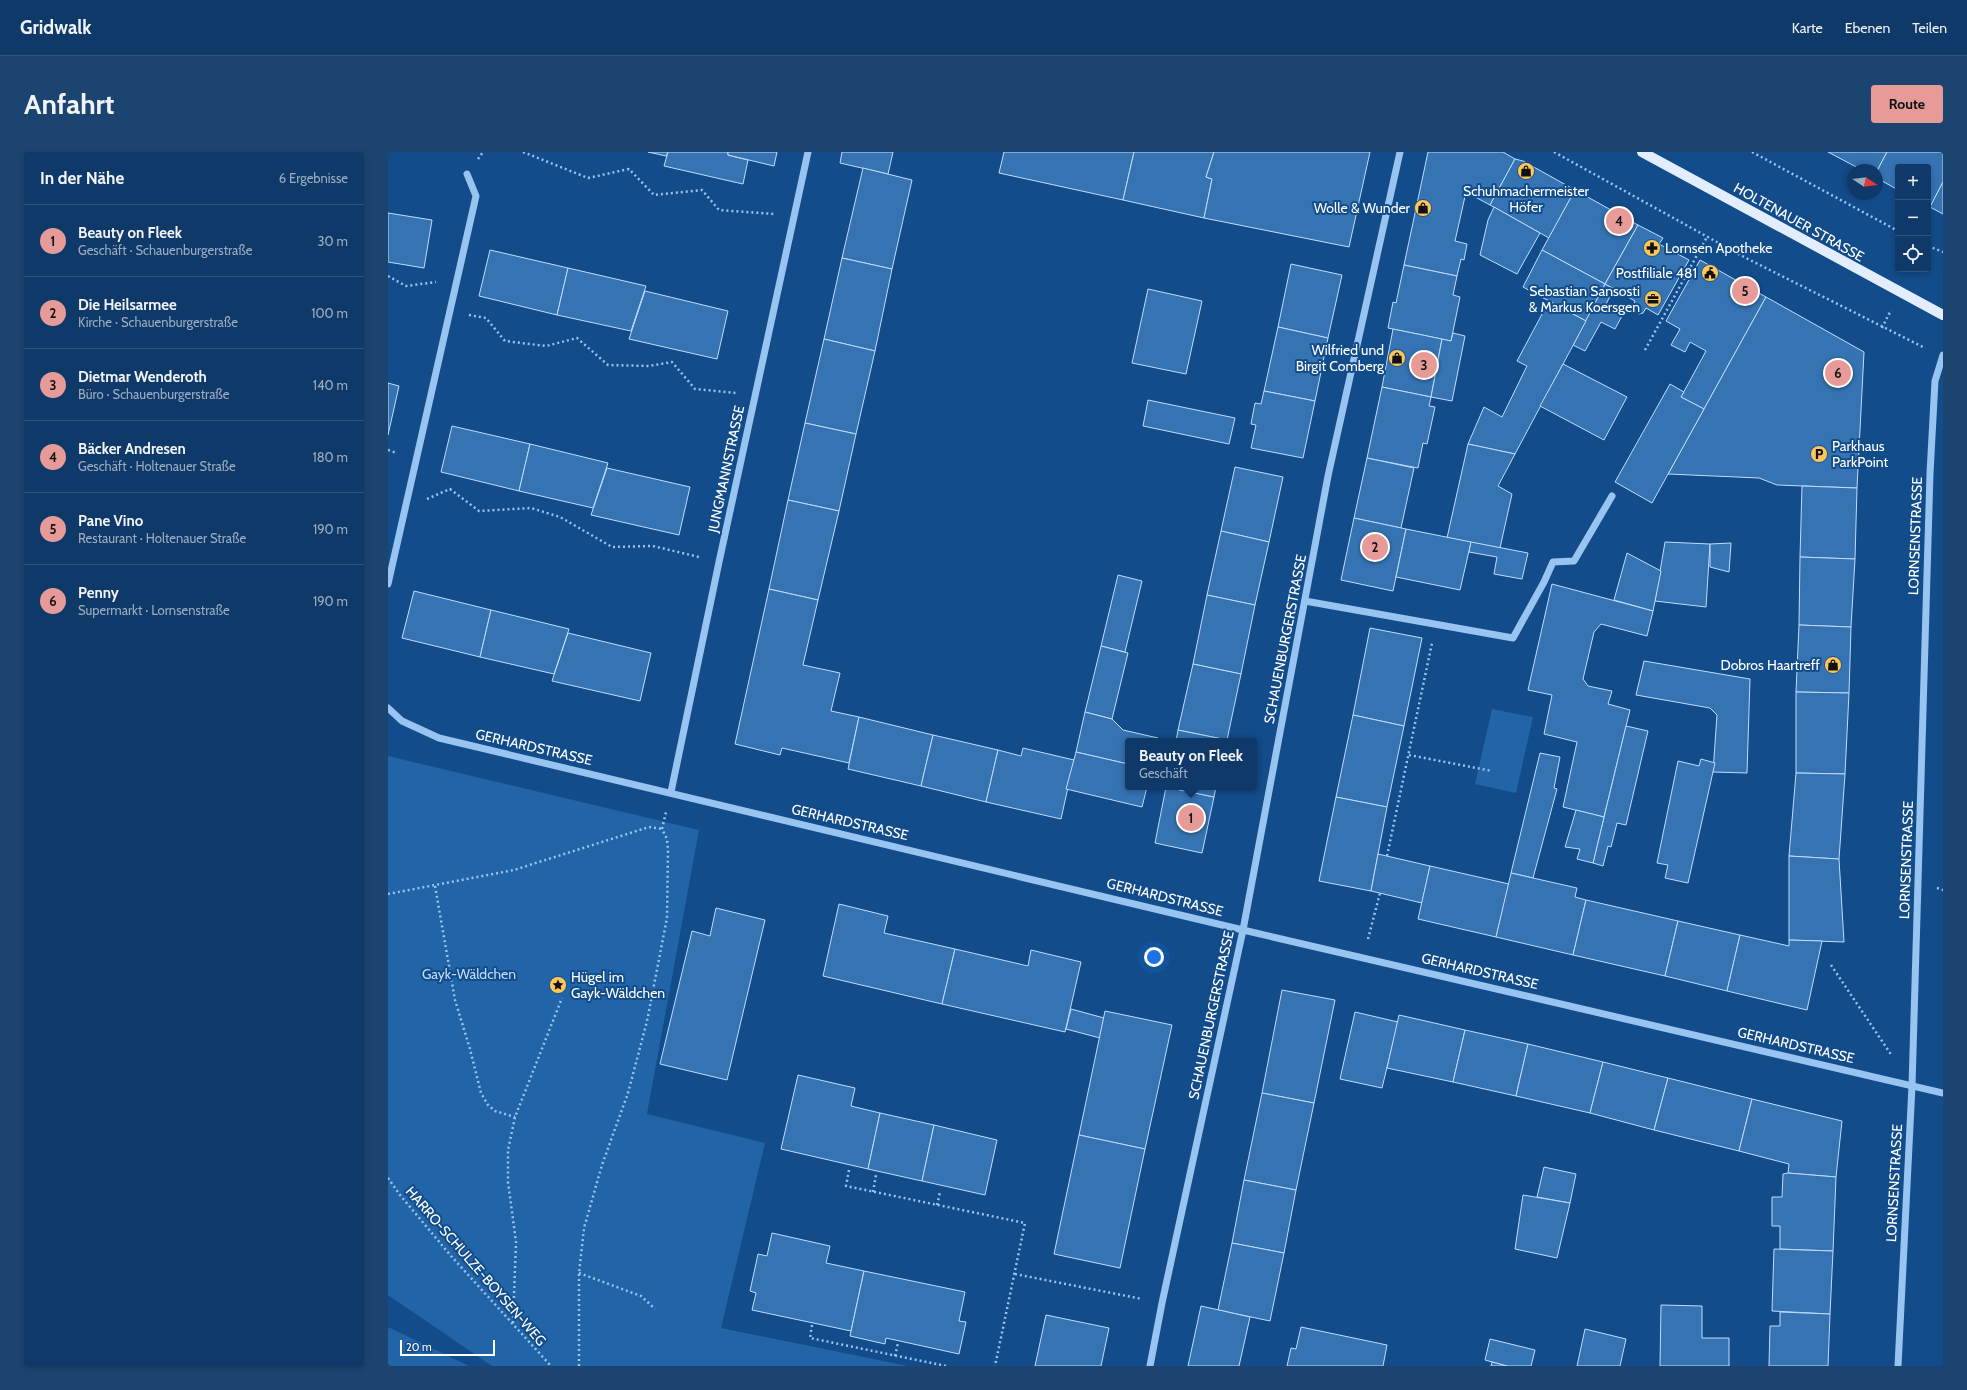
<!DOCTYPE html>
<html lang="de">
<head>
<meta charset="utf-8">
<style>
	body { margin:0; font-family:Cabin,sans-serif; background:#1c4471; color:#f1f3f6 }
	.controls { position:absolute; right:12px; top:12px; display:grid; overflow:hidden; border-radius:4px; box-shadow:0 2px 6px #0003 }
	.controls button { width:36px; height:36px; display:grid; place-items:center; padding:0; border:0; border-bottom:1px solid #2e537c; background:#0e3968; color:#f1f3f6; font:20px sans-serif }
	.compass { position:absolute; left:1459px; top:12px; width:36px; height:36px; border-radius:50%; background:#0e3968; box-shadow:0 2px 6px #0003; rotate:103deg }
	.scale { position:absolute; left:12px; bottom:10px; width:95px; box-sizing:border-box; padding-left:4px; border:2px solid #fff; border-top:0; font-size:11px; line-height:14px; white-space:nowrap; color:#fff; -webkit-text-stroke:3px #124c8a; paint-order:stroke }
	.you { position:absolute; left:766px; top:805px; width:14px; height:14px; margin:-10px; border:3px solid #fff; border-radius:50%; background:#1a73e8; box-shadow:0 0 0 6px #1a73e833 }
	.badge { display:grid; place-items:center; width:26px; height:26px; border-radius:50%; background:#e69b98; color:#111; font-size:13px; font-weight:700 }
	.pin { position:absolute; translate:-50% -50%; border:2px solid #fff; box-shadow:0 1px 4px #0006 }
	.popup { position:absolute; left:737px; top:586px; width:132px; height:52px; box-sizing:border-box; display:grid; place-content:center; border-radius:4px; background:#0e3968; filter:drop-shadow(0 1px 3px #0005); font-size:13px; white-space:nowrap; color:#9bacc0 }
	.popup b { font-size:15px; color:#f1f3f6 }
	.popup::after { content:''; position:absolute; left:50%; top:100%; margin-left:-8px; border:8px solid transparent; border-top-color:#0e3968 }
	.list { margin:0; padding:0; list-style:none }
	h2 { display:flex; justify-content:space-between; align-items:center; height:52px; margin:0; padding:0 16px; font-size:17px }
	h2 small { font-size:13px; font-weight:400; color:#9bacc0 }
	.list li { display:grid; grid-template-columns:26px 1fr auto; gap:12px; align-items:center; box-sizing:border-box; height:72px; padding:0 16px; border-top:1px solid #2e537c }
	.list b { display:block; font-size:15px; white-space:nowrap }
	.list p { margin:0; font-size:13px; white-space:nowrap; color:#9bacc0 }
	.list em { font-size:13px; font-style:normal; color:#9bacc0 }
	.icon { flex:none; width:22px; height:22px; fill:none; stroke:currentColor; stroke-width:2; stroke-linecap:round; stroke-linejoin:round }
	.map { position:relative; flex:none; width:1555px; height:1214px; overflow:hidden; border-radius:4px }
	header { display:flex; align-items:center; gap:24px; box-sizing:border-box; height:56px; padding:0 20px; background:#0e3968; border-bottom:1px solid #2e537c }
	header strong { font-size:19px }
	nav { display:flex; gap:22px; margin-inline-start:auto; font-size:14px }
	.intro { display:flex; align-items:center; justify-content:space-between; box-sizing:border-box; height:96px; padding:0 24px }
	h1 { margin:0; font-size:28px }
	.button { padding:10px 18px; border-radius:4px; background:#e69b98; color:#111; font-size:14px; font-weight:700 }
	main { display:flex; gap:24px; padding:0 24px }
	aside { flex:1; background:#0e3968; border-radius:4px; box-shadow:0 2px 6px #0003 }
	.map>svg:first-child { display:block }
	.green { fill:#2164a8 }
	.building { fill:#3573b2; stroke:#bfddfc }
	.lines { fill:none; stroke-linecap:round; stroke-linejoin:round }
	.path { stroke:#98c4f1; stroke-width:2.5; stroke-dasharray:2 3; stroke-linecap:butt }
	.minor { stroke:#98c4f1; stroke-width:7 }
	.major { stroke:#e2eeff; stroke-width:10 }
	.labels { text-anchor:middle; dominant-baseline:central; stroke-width:4; stroke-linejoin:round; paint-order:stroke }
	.poi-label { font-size:14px; fill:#fff; stroke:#124c8a; text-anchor:end }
	.street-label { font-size:14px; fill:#fff; stroke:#124c8a }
	.park-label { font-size:14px; fill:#bfddfc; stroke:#124c8a }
</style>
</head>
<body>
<header>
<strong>Gridwalk</strong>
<nav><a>Karte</a><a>Ebenen</a><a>Teilen</a></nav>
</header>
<div class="intro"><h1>Anfahrt</h1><a class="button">Route</a></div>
<main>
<aside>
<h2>In der Nähe<small>6 Ergebnisse</small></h2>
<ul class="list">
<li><span class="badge">1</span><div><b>Beauty on Fleek</b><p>Geschäft · Schauenburgerstraße</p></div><em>30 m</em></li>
<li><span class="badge">2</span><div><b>Die Heilsarmee</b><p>Kirche · Schauenburgerstraße</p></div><em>100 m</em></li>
<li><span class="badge">3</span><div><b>Dietmar Wenderoth</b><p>Büro · Schauenburgerstraße</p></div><em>140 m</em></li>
<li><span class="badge">4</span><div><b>Bäcker Andresen</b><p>Geschäft · Holtenauer Straße</p></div><em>180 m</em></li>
<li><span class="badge">5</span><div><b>Pane Vino</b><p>Restaurant · Holtenauer Straße</p></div><em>190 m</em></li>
<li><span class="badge">6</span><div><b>Penny</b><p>Supermarkt · Lornsenstraße</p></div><em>190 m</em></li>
</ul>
</aside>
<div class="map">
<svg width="1555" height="1214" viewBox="0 0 1555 1214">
	<rect width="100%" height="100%" fill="#124c8a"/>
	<g class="green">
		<path d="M1104,557L1145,565L1128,641L1087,632Z"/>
		<path d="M0,604L311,678L259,962L377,991L333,1176L520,1214H104L0,1143Z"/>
		<path d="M0,1175L81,1214H0Z"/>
	</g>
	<g class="building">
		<path d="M260,0H280L278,4Z"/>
		<path d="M280,0H340V3L360,8L355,32L276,14Z"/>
		<path d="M340,0H389L386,14L340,3Z"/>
		<path d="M454,0H505L500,22L452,11Z"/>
		<path d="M616,0H746L735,48L611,21Z"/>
		<path d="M746,0H826L818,25L824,27L816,66L735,48Z"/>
		<path d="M826,0H982L961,95L816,66L824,27L818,25Z"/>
		<path d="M1040,0H1115L1127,7L1102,53L1078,40L1067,89L1079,92L1076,108L1073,107L1069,124L1016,113Z"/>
		<path d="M1440,0H1499L1489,19L1474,18Z"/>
		<path d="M1499,0H1555V30L1542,55L1540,54V15H1510V38L1489,26V19Z"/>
		<path d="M1127,7L1135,9L1187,38L1161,86L1102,53Z"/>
		<path d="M475,16L524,28L504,117L454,106Z"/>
		<path d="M1555,30V62L1542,55Z"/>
		<path d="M1187,38L1250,73L1217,132L1154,98Z"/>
		<path d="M1106,55L1152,81L1129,122L1092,103L1100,68Z"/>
		<path d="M0,61L44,68L36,116L0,110Z"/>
		<path d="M1250,73L1275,86L1271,92L1301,108L1270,163L1258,156L1255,161L1251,162L1244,157L1247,149L1217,132Z"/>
		<path d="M102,98L180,116L169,163L91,144Z"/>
		<path d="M1154,98L1217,132L1198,169L1135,135Z"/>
		<path d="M454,106L504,117L487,199L436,187Z"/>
		<path d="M1312,108L1378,145L1316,257L1293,245L1318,199L1302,190L1297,200L1283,193L1292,177L1278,169Z"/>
		<path d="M903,112L954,123L940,186L890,175Z"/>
		<path d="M1016,113L1069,124L1065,143L1072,145L1063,189L1000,176L1005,150L1008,151Z"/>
		<path d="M180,116L258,134L243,179L169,163Z"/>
		<path d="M1217,132L1226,137L1218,152L1235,162L1227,177L1213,170L1197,199L1185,193Z"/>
		<path d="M760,137L814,149L798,222L744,211Z"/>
		<path d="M257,139L340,159L329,207L241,187Z"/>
		<path d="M1378,145L1476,200L1469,336L1389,333L1371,326L1280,322Z"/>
		<path d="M1161,149L1198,169L1127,302L1080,292L1096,255L1114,265L1139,214L1129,209Z"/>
		<path d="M890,175L940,186L927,249L876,239Z"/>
		<path d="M1005,177L1054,187L1043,245L994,235Z"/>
		<path d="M1065,181L1077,184L1064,249L1043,245L1054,187L1063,189Z"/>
		<path d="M436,187L487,199L468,282L417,271Z"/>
		<path d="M1175,212L1239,245L1216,288L1152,254Z"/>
		<path d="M0,231L11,234L0,283Z"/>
		<path d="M1282,232L1296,240L1293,245L1316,257L1264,351L1227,330Z"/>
		<path d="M994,235L1043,245L1041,254L1047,255L1039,292L1035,291L1030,316L979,306Z"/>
		<path d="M876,239L927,249L915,306L863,296L868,273L863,272L867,251L873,252Z"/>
		<path d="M760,248L847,266L841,292L755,274Z"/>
		<path d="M417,271L468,282L451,359L400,348Z"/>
		<path d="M64,274L142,292L131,339L53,320Z"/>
		<path d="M142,292L220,311L205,356L131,339Z"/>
		<path d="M1080,292L1127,302L1110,334L1124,342L1112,396L1059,386Z"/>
		<path d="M979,306L1026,316L1013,376L966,366Z"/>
		<path d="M847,315L895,325L881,390L833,379Z"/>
		<path d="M219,316L302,335L291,383L203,363Z"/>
		<path d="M1414,334L1469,336L1467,407L1412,405Z"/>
		<path d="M400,348L451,359L430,448L381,437Z"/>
		<path d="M966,366L1018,377L1005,439L953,428Z"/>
		<path d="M1018,377L1083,390L1072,438L1008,425Z"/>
		<path d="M833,379L881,390L867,453L819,443Z"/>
		<path d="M1083,390L1140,401L1134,427L1106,422L1109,405L1081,400Z"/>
		<path d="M1277,390L1322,392L1318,455L1267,449Z"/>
		<path d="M1343,391L1341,420L1322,415V392Z"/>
		<path d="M1239,401L1273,419L1265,459L1226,448Z"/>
		<path d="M1412,405L1467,407L1463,475L1411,473Z"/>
		<path d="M730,423L754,429L737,500L713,494Z"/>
		<path d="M1164,432L1265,459L1259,484L1213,472L1206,480L1195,527L1200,534L1224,539L1220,552L1242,558L1216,665L1175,655L1189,590L1156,582L1164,543L1140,538Z"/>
		<path d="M381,437L430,448L415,513L452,521L443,559L471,565L461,611L394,596L392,603L347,592Z"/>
		<path d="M26,439L103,458L92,505L14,486Z"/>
		<path d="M819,443L867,453L853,522L805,512Z"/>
		<path d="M103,458L181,477L166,522L92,505Z"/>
		<path d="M1411,473L1463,475L1461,541L1408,540Z"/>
		<path d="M982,476L1034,486L1016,574L965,563Z"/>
		<path d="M180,481L263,501L252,549L164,529Z"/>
		<path d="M713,494L740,501L724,567L697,560Z"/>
		<path d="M1256,509L1362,527L1359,621L1325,620L1329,563L1322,556L1248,543Z"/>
		<path d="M805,512L853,522L839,588L790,578Z"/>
		<path d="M1408,540L1461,541L1457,622L1408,621Z"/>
		<path d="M697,560L724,567L735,578L770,586L769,589H740V612L688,600Z"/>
		<path d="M965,563L1016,574L999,655L948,645Z"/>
		<path d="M471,565L545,583L533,634L460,617Z"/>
		<path d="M1238,574L1260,579L1238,673L1229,671L1223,695L1220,694L1215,714L1205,711Z"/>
		<path d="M790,578L839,588L788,589Z"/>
		<path d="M545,583L610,598L598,650L533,634Z"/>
		<path d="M635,596L686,608L673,667L598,650L610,598L633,604Z"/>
		<path d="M688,600L740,612V635H759L754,655L678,637Z"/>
		<path d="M1152,601L1172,605L1166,636L1169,637L1145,726L1123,721Z"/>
		<path d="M1313,607L1327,611L1300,731L1277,726L1280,713L1269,711L1290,609L1311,614Z"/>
		<path d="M1408,621L1457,622L1451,707L1401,704Z"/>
		<path d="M778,635L826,645L814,701L767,691Z"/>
		<path d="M778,635H828L826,645Z"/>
		<path d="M948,645L999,655L983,739L931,729Z"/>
		<path d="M1188,658L1216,665L1205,711L1189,707L1192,697L1177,695Z"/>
		<path d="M990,702L1042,714L1034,751L983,739Z"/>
		<path d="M1401,704L1451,707L1456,790L1401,788Z"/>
		<path d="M1042,714L1121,732L1108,785L1030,767Z"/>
		<path d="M1123,721L1189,736L1187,745L1198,748L1185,803L1108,785Z"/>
		<path d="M1198,748L1290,769L1277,824L1185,803Z"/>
		<path d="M451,752L500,764L496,781L567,797L554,852L435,824Z"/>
		<path d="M328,756L377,768L339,928L272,912L304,779L322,784Z"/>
		<path d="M1290,769L1352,783L1339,839L1277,824Z"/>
		<path d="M1352,783L1401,794V788L1434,789L1419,858L1339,839Z"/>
		<path d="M567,797L640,814L643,798L693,810L677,880L554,852Z"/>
		<path d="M894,838L947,848L926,951L874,941Z"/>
		<path d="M683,857L716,866L712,886L678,877Z"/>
		<path d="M717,859L784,873L757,997L691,983Z"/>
		<path d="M967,860L1010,870L994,936L952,927Z"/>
		<path d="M1011,863L1077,878L1065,930L999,916Z"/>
		<path d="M1077,878L1140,892L1128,944L1065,930Z"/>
		<path d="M1140,892L1215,910L1202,961L1128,944Z"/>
		<path d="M1215,910L1280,926L1266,978L1202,961Z"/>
		<path d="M410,923L467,936L463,954L492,961L480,1017L393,997Z"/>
		<path d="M1280,926L1364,947L1351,999L1266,978Z"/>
		<path d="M874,941L926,951L908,1038L856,1028Z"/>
		<path d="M1364,947L1454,969L1448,1025L1400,1021L1401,1012L1351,999Z"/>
		<path d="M492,961L546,973L534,1029L480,1017Z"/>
		<path d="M546,973L609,988L597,1043L534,1029Z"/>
		<path d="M691,983L757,997L732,1116L666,1102Z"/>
		<path d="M1156,1015L1188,1022L1182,1051L1149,1045Z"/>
		<path d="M1400,1021L1448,1025L1445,1099L1392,1097V1074H1384V1045H1394L1395,1022Z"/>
		<path d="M856,1028L908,1038L896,1101L844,1091Z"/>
		<path d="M1135,1043L1182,1051L1169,1106L1127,1097Z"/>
		<path d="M384,1081L442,1094L438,1111L476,1119L463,1179L364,1158L368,1141L362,1139L370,1102L379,1104Z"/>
		<path d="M844,1091L896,1101L882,1169L830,1158Z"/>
		<path d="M1386,1097L1445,1099L1442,1162L1384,1159Z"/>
		<path d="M476,1119L577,1140L571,1169L578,1170L571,1202L498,1186L497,1192L462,1184Z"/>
		<path d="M1273,1153L1314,1154V1186H1341V1214H1272Z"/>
		<path d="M813,1154L862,1165L851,1214H800Z"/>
		<path d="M1392,1160L1442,1162L1440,1214H1381L1382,1174H1392Z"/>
		<path d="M658,1163L721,1176L713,1214H647Z"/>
		<path d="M913,1175L999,1193L995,1214H899L903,1196L908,1197Z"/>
		<path d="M1197,1177L1238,1187L1232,1214H1189Z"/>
		<path d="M1102,1187L1147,1198L1143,1214H1119L1097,1208Z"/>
		<path d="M1104,1210L1119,1214H1103Z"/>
	</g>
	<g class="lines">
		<g class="path">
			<path d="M135,0L200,26L241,17L266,43L314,38L331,58L386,62"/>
			<path d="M1166,0L1356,105L1537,196"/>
			<path d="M1364,0L1510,79"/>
			<path d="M90,7L95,0"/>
			<path d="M1540,94L1555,100"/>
			<path d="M0,124L18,134L48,130"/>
			<path d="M81,163L98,166L117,189L158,194L189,186L220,213L261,214L284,210L307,237L348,241"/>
			<path d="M1494,176L1503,158"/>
			<path d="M1257,198L1319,85"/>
			<path d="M0,298L9,301"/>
			<path d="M39,347L62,337L91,359L143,356L172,365L224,395L265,394L311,405"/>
			<path d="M1021,603L1104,619"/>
			<path d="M999,704L1044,491"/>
			<path d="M47,734L67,848L82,897L93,941L100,953L107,959L127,965"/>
			<path d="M1549,736L1555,738"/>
			<path d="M0,742L126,718L261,675L274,677"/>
			<path d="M980,787L992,741"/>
			<path d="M1443,813L1504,904"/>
			<path d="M461,1018L458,1034L637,1071L607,1214"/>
			<path d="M0,1026L12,1043L63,1104L163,1214"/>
			<path d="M485,1040L488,1023"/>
			<path d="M549,1053L552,1040"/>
			<path d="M191,1121L253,1144L267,1157"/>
			<path d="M627,1122L754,1147"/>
			<path d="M125,1171L128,1090L120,1030V998L127,965L174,846"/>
			<path d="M424,1173L422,1186L558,1214"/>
			<path d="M507,1204L510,1191"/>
			<path d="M191,1214V1121L196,1076L214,1013L240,941L259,869L279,766L280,698L279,687L274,677L278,660"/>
		</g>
		<g class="minor">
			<path d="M0,432L88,44L79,22"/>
			<path d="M917,449L1125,486L1156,430L1165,410L1186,409L1224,344"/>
			<path d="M0,556L14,569L51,586L855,778L1555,941"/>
			<path d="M283,640L331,410L420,0"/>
			<path d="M762,1214L774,1151L855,778L940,324L1012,0"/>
			<path d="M1510,1214L1524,934L1542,321L1547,229L1555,203"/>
		</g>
		<path class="major" d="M1254,0L1555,163"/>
	</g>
	<defs>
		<g id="shop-disc" transform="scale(0.9)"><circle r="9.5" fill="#ffc758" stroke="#124c8a"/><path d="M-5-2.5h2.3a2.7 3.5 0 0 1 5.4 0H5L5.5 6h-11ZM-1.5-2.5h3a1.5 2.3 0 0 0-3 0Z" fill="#111"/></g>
		<g id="pharmacy-disc" transform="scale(0.9)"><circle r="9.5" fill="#ffc758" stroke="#124c8a"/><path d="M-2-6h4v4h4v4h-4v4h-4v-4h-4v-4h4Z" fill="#111"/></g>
		<g id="civic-disc" transform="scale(0.9)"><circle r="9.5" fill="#ffc758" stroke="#124c8a"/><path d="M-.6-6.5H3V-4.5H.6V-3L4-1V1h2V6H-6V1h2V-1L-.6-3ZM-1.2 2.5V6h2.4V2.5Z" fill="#111"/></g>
		<g id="office-disc" transform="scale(0.9)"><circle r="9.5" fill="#ffc758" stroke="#124c8a"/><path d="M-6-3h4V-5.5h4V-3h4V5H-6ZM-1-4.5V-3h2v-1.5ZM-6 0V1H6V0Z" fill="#111"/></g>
		<g id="parking-disc" transform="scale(0.9)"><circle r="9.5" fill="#ffc758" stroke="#124c8a"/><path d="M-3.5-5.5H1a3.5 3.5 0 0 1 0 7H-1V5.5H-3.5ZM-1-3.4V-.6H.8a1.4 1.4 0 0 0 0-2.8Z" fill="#111"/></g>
		<g id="sight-disc" transform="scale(0.9)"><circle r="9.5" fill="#ffc758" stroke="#124c8a"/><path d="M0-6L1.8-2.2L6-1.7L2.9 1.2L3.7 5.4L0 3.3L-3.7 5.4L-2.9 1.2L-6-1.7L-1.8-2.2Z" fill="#111"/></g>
	</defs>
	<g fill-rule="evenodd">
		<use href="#shop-disc" x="1138" y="19"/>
		<use href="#shop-disc" x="1035" y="56"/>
		<use href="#pharmacy-disc" x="1264" y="96"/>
		<use href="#civic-disc" x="1322" y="121"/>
		<use href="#office-disc" x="1265" y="147"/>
		<use href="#shop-disc" x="1009" y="206"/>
		<use href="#parking-disc" x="1431" y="302"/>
		<use href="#shop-disc" x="1445" y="513"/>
		<use href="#sight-disc" x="170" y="833"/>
	</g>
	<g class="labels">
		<g class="poi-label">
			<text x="1138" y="39" text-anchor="middle">Schuhmachermeister<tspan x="1138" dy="16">Höfer</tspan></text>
			<text x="1022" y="56">Wolle &amp; Wunder</text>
			<text x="1277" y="96" text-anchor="start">Lornsen Apotheke</text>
			<text x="1309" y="121">Postfiliale 481</text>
			<text x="1252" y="139">Sebastian Sansosti<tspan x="1252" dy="16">&amp; Markus Koersgen</tspan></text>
			<text x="996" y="198">Wilfried und<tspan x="996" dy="16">Birgit Comberg</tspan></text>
			<text x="1444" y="294" text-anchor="start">Parkhaus<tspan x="1444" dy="16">ParkPoint</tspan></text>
			<text x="1432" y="513">Dobros Haartreff</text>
			<text x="183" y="825" text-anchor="start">Hügel im<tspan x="183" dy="16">Gayk-Wäldchen</tspan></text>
		</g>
		<g class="street-label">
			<text transform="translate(1411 70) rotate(29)">HOLTENAUER STRASSE</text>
			<text transform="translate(338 317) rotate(-78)">JUNGMANNSTRASSE</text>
			<text transform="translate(1527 384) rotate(-88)">LORNSENSTRASSE</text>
			<text transform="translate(897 487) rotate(-79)">SCHAUENBURGERSTRASSE</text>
			<text transform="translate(146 595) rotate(13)">GERHARDSTRASSE</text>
			<text transform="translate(462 670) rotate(13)">GERHARDSTRASSE</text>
			<text transform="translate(1518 708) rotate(-88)">LORNSENSTRASSE</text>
			<text transform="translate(777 745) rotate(14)">GERHARDSTRASSE</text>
			<text transform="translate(1092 819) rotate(13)">GERHARDSTRASSE</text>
			<text transform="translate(823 863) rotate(-78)">SCHAUENBURGERSTRASSE</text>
			<text transform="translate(1408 893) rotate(13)">GERHARDSTRASSE</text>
			<text transform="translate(1506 1031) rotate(-87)">LORNSENSTRASSE</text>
			<text transform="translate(88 1114) rotate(49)">HARRO-SCHULZE-BOYSEN-WEG</text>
		</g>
		<g class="park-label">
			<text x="81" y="822">Gayk-Wäldchen</text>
		</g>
	</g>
</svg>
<div class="controls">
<button>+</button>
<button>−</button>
<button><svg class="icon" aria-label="locate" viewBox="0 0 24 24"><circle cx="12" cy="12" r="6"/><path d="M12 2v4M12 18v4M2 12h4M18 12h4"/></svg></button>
</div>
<svg class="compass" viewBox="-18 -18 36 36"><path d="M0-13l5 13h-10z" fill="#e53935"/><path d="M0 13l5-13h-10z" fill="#9bacc0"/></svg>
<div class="scale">20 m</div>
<div class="you"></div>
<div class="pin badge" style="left:803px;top:666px">1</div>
<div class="popup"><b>Beauty on Fleek</b>Geschäft</div>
<div class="pin badge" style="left:987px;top:395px">2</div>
<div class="pin badge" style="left:1036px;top:213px">3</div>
<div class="pin badge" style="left:1231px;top:69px">4</div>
<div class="pin badge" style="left:1357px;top:139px">5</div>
<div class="pin badge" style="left:1450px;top:221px">6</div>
</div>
</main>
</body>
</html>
